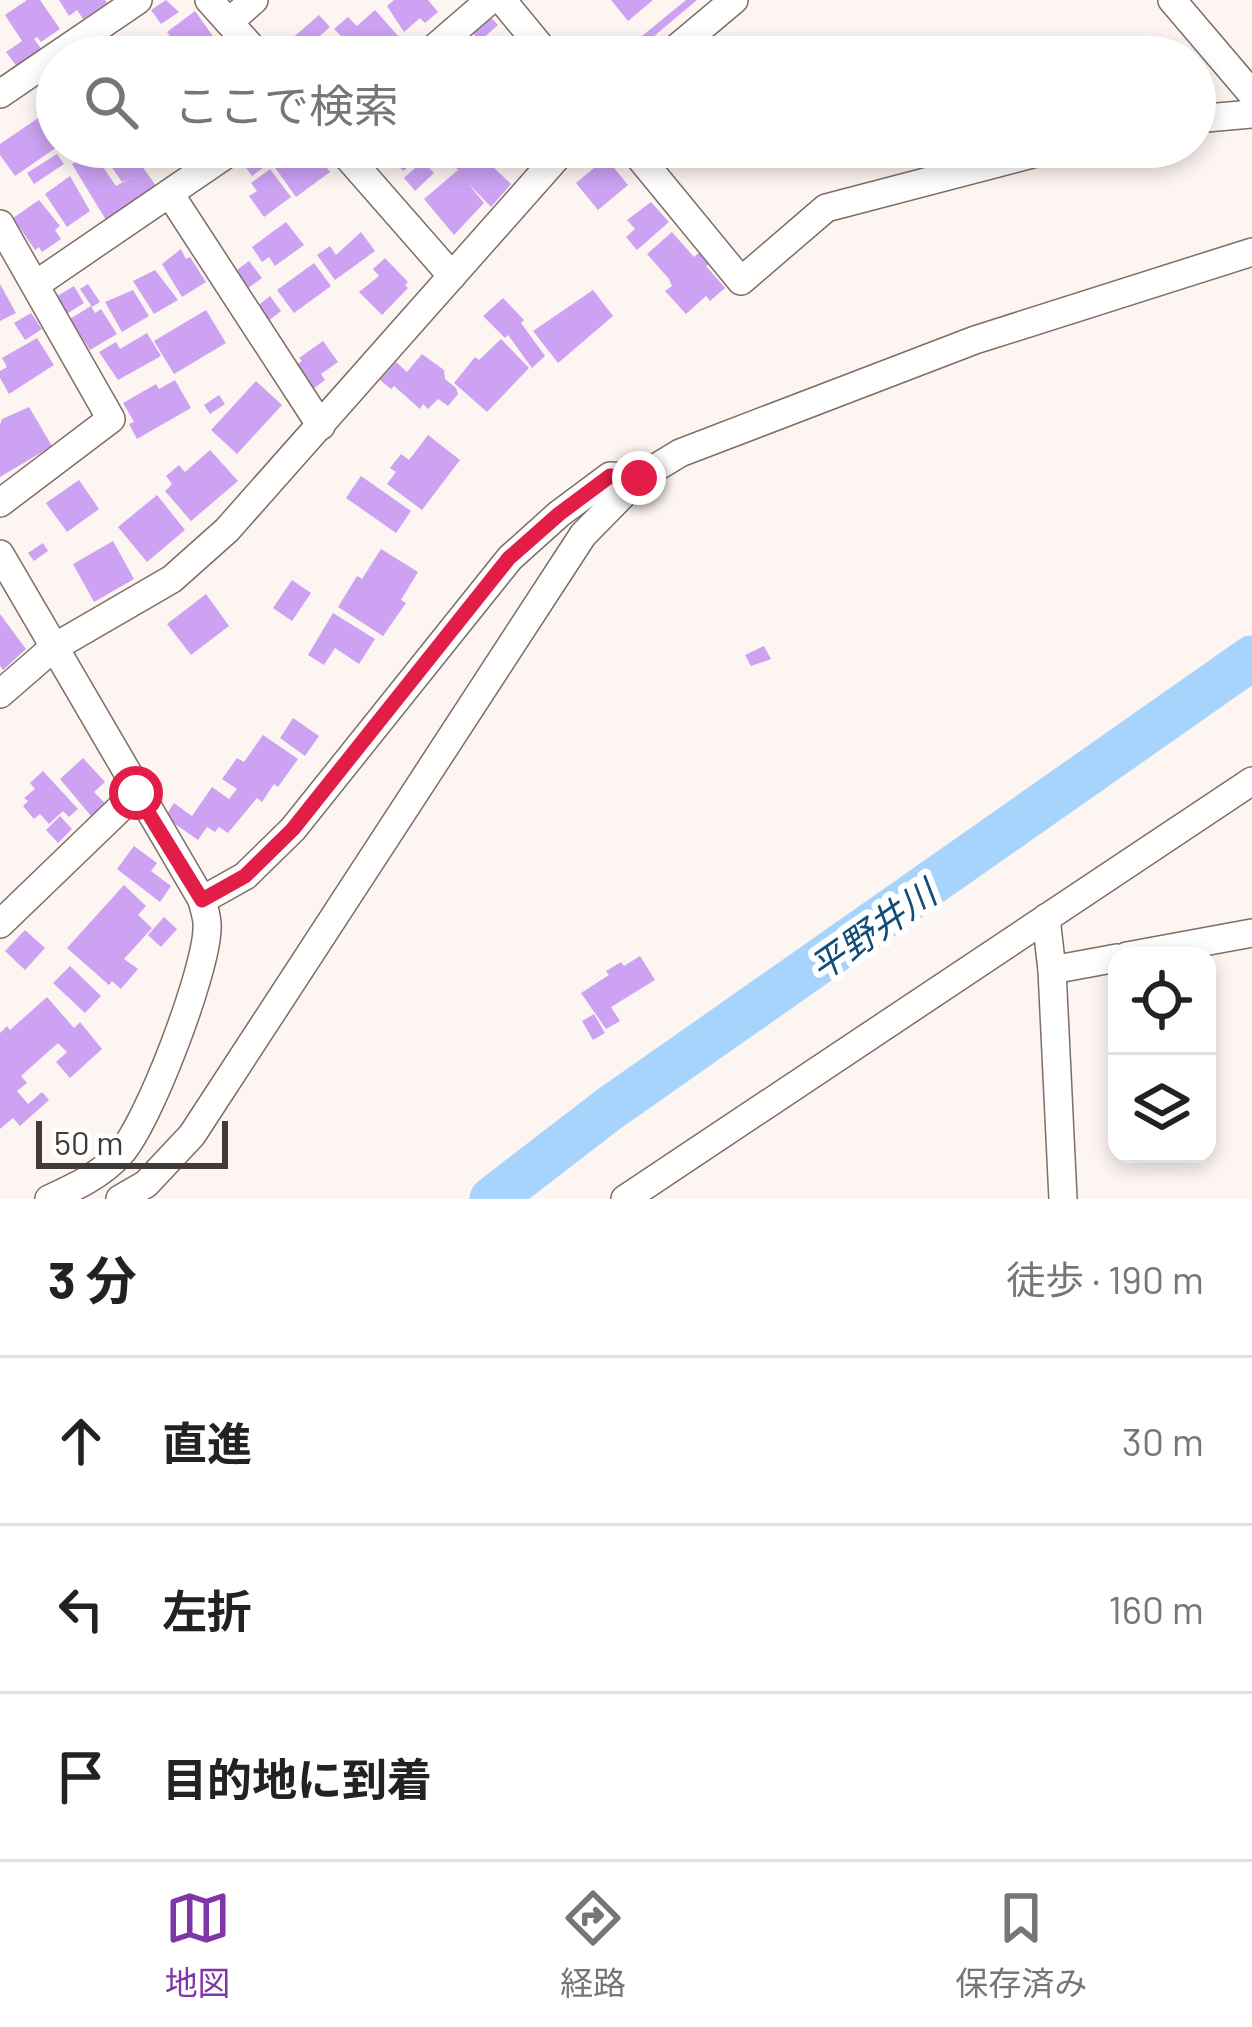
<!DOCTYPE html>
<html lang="ja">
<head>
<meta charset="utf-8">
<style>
	body { margin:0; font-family:Barlow,"Noto Sans JP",sans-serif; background:#f2f2f2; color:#222 }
	.controls { position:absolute; right:36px; bottom:36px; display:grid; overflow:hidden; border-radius:24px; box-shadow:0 6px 18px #0003 }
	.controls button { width:108px; height:108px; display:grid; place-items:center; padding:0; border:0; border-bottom:3px solid #e0e0e0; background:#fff; color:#222; font:60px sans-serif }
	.scale { position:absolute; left:36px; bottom:30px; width:192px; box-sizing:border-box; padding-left:12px; border:6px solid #423a36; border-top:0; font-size:33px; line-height:42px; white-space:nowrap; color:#423a36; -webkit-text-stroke:9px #fff; paint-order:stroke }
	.stop { position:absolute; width:36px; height:36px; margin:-27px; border:9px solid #e11d48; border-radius:50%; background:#fff }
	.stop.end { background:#e11d48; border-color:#fff; box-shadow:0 3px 12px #0008 }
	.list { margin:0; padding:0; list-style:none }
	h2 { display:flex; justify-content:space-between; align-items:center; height:156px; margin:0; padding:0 48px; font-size:51px }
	h2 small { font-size:39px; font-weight:400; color:#767676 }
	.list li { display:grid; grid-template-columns:78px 1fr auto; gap:36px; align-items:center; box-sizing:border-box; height:168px; padding:0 48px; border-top:3px solid #e0e0e0 }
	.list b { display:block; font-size:45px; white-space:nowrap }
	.list em { font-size:39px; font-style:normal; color:#767676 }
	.icon { flex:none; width:66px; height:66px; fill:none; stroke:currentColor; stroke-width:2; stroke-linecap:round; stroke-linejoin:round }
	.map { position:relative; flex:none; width:1252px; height:1199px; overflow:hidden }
	.search { position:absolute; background:#fff; box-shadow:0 6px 18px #0003; left:36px; right:36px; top:36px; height:132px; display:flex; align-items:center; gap:30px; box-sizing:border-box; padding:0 42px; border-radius:66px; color:#767676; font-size:45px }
	.sheet { height:660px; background:#fff }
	nav { display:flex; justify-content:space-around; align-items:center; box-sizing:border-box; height:168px; border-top:3px solid #e0e0e0; background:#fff; font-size:33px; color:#767676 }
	nav a { display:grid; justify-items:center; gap:6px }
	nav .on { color:#7f36a8 }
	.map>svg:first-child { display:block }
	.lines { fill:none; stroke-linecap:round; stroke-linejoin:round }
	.river { stroke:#a7d4fc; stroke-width:45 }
	.building { fill:#cda2f3 }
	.minor-casing { stroke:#7e6d64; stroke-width:30 }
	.minor { stroke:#fff; stroke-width:27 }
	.route { stroke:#e11d48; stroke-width:15 }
	.labels { text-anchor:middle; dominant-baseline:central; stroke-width:12; stroke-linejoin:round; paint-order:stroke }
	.water-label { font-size:36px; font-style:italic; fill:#134c76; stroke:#fff }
</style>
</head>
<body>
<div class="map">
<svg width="1252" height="1199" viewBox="0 0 1252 1199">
	<rect width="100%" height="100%" fill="#fdf5f1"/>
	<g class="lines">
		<path class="river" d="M492,1199L609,1109L1252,658"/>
	</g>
	<g class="building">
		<path d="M27,0H40L60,29L41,42L37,37L34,39L43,51L18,68L6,52L22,41L5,15Z"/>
		<path d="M59,0H105L107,3L83,19L77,10L69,16Z"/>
		<path d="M166,0L179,12L161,24L151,10Z"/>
		<path d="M394,0H428L438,12L425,23L420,18L404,32L387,6Z"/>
		<path d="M611,0H653L628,21Z"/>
		<path d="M686,0H697L647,42L642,36Z"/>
		<path d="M375,10L400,38L383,57H362L334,29L348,17L357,26Z"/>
		<path d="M195,11L215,39L185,57L167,32Z"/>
		<path d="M486,12L498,25L480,41L468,28Z"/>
		<path d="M319,15L330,27L300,54L289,41Z"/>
		<path d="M226,40L238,57H211L208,52Z"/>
		<path d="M151,43L161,57H130Z"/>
		<path d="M41,116L57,140V147L15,176L0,155V144Z"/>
		<path d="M98,147H128L157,187L106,220L72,164L92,151L116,186L134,176L122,182Z"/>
		<path d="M135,147H165L167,151L148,165Z"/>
		<path d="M282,147H312L330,172L296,197L271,162L252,176L242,162L260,149L267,158Z"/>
		<path d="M383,147H433L403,171Z"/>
		<path d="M437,147H472L511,184L491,207L468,183L484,203L454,235L424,199L458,170Z"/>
		<path d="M508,147H543L526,166Z"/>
		<path d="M57,154L64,164L34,184L27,173Z"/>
		<path d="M606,158L628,185L598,210L576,183Z"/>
		<path d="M423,161L434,173L415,191L404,178Z"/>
		<path d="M270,169L291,197L264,217L249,196L257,191L251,183Z"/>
		<path d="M70,176L90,211L67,227L45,194Z"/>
		<path d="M39,200L60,226L55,230L61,239L42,252L39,247L35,250L13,218Z"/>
		<path d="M651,202L669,222L637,250L626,237L635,229L627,220Z"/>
		<path d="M286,222L304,245L275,266L269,257L262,262L252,247Z"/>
		<path d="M361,232L375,251L335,280L317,255L330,246L336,255Z"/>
		<path d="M672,232L694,257L702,250L713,261L706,266L725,288L710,301L706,296L686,314L665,291L672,286L669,279L647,254Z"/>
		<path d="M181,249L186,259L190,257L206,282L182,297L162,264Z"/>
		<path d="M385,258L408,282L405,285L408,288L382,315L359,292L379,276L373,269Z"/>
		<path d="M249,261L262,278L247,289L234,272Z"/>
		<path d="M314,263L331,286L294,313L277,290Z"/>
		<path d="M155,270L178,300L154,314L133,281Z"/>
		<path d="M0,284L16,313L0,321Z"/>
		<path d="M88,284L100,302L92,307L80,289Z"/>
		<path d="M74,286L84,303L65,315L54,298Z"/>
		<path d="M133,290L149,316L122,332L105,302Z"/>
		<path d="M593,290L613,316L558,363L533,331Z"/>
		<path d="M270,296L281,311L267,322L256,307Z"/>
		<path d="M503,298L524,320L521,323L545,356L532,368L508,335L505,338L483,316Z"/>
		<path d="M91,306L95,313L101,309L117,334L90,350L70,319Z"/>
		<path d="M206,310L226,343L174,374L154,341Z"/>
		<path d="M31,313L42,329L25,340L14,323Z"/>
		<path d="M147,333L161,356L118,380L99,352L116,342L120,349Z"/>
		<path d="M37,338L54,365L9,394L0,378V371L7,367L2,358Z"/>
		<path d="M501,339L529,368L487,412L454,383L475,357L479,360Z"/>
		<path d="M323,341L338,362L321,374L325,380L313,389L296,365L302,361L299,358Z"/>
		<path d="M422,354L444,370L445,379L456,388L458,394L448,406L438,399L428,409L423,404L420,409L394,386L391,389L380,380L396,362L407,372Z"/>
		<path d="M175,380L191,408L137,439L129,424L134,422L123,403L156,384L159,389Z"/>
		<path d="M256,381L282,405L237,454L211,430Z"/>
		<path d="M219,395L225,404L210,414L204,405Z"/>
		<path d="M29,407L52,446L0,477V424L2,419Z"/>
		<path d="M428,435L460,460L422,510L387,484L396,472L390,468L401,454L409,460Z"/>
		<path d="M210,450L238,481L191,521L165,491L172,484L166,476L179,465L185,472Z"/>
		<path d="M361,476L411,511L396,533L346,498Z"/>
		<path d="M79,480L99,509L67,532L46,503Z"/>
		<path d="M157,495L185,530L147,562L118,527Z"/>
		<path d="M113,541L134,579L94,602L73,564Z"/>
		<path d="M43,543L48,551L34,561L28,553Z"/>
		<path d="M381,549L418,572L401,600L406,603L383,636L338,607L357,576L362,579Z"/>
		<path d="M292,580L311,593L292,621L273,608Z"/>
		<path d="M206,594L229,626L191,655L167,624Z"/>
		<path d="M333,613L375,639L359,664L335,648L324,665L308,655Z"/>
		<path d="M0,614L26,649L3,670L0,666Z"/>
		<path d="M764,646L771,659L751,666L745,655Z"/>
		<path d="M293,718L319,736L305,756L280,738Z"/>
		<path d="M263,735L298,759L278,787L274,784L262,802L257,798L228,833L219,827L215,832L207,827L198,840L165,817L174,803L192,816L212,787L229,799L237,789L222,779L237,758L244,762Z"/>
		<path d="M83,758L105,782L94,792L105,803L91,816L60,779Z"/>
		<path d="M43,771L78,809L69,817L63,811L49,824L40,814L34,819L23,806L28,801L24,798L35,789L30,783Z"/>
		<path d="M60,816L72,829L58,843L46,830Z"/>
		<path d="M134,846L157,863L151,871L171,886L160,902L117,869Z"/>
		<path d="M124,885L146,906L138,915L152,928L124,959L138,969L121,989L112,981L109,985L67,948Z"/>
		<path d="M164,917L177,929L161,947L148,935Z"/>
		<path d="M25,930L45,948L25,970L5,951Z"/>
		<path d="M640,956L655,980L611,1007L620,1021L606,1029L581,993L609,975L606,971L621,962L624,966Z"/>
		<path d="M70,966L101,996L85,1013L53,983Z"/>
		<path d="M47,997L74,1028L80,1022L102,1049L70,1078L56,1062L67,1052L58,1043L21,1076L27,1083L17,1091L28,1104L42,1092L49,1100L20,1126L13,1118L0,1129V1033L7,1026L10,1030Z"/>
		<path d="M594,1014L605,1033L593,1040L582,1021Z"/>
	</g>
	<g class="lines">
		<g class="minor-casing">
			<g id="minor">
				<path d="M209,0L260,57"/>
				<path d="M502,0L549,57"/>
				<path d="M1172,0L1252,94"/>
				<path d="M229,22L254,0"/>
				<path d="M424,57L490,0"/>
				<path d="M666,57L734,0"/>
				<path d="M0,94L138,0"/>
				<path d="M1195,119L1252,114"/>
				<path d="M339,147L452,276"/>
				<path d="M631,147L741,281L826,208L1059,147"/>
				<path d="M170,194L321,426"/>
				<path d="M0,224L111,419L0,503"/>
				<path d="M35,285L237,147"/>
				<path d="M0,554L202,900C204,909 208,919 207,928C207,969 149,1123 120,1154C101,1175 75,1187 49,1199"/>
				<path d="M0,694L53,648L172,579L227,530L566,147"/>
				<path d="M202,900L245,876L293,829L510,558L559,514L610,476L639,478"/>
				<path d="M1046,918L1052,970L1063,1199"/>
				<path d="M0,924L136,793"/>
				<path d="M1127,956L1252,933"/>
				<path d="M1052,970L1117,958"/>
				<path d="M120,1199L146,1184L192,1135L583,535L639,478L680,453L975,340L1252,252"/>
				<path d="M625,1199L1252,781"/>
			</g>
		</g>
		<use href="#minor" class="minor"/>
	</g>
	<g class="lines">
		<path class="route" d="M136,793L202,900L245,876L293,829L509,558L559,514L610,476L639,478"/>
	</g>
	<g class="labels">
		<g class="water-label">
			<text transform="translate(872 929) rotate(-35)">平野井川</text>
		</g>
	</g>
</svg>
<div class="controls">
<button><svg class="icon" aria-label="locate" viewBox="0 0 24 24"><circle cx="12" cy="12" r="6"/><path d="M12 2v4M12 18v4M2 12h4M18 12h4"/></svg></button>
<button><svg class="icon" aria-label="layers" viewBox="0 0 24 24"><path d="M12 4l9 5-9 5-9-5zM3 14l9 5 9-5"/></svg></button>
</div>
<div class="scale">50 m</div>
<div class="stop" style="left:136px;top:793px"></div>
<div class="stop end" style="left:639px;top:478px"></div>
<div class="search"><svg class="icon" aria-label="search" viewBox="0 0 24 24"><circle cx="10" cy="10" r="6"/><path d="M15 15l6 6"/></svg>ここで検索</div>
</div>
<section class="sheet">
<h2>3 分<small>徒歩 · 190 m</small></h2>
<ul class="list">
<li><svg class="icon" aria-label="ahead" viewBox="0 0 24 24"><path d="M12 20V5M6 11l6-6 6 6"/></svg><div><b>直進</b></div><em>30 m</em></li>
<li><svg class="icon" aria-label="left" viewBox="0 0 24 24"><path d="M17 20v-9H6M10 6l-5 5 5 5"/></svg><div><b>左折</b></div><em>160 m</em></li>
<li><svg class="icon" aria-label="arrive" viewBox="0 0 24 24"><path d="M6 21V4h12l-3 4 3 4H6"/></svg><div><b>目的地に到着</b></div></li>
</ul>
</section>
<nav>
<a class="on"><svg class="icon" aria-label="map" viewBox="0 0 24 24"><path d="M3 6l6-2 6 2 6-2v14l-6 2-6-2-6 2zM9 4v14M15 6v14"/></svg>地図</a>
<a><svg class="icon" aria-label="directions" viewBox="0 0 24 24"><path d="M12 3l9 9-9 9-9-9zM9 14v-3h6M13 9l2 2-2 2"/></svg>経路</a>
<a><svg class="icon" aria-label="saved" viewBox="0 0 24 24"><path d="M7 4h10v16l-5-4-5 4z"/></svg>保存済み</a>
</nav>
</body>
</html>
